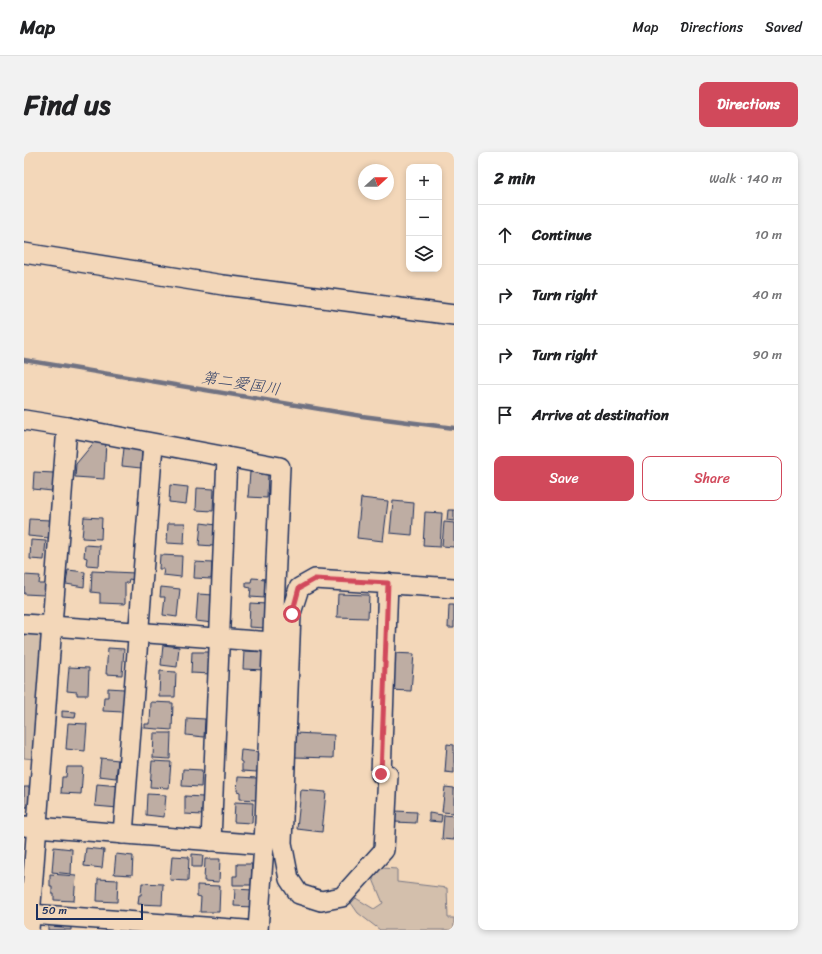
<!DOCTYPE html>
<html lang="en">
<head>
<meta charset="utf-8">
<style>
	body { margin:0; font-family:Sriracha,"Klee One",sans-serif; background:#f2f2f2; color:#202124 }
	.controls { position:absolute; right:12px; top:12px; display:grid; overflow:hidden; border-radius:8px; box-shadow:0 2px 6px #0003 }
	.controls button { width:36px; height:36px; display:grid; place-items:center; padding:0; border:0; border-bottom:1px solid #e0e0e0; background:#fff; color:#202124; font:20px sans-serif }
	.compass { position:absolute; left:334px; top:12px; width:36px; height:36px; border-radius:50%; background:#fff; box-shadow:0 2px 6px #0003; rotate:69deg }
	.scale { position:absolute; left:12px; bottom:10px; width:107px; box-sizing:border-box; padding-left:4px; border:2px solid #1b2f5e; border-top:0; font-size:11px; line-height:14px; white-space:nowrap; color:#1b2f5e; -webkit-text-stroke:3px #f3d7b9; paint-order:stroke }
	.stop { position:absolute; width:12px; height:12px; margin:-9px; border:3px solid #d1495b; border-radius:50%; background:#fff }
	.stop.end { background:#d1495b; border-color:#fff; box-shadow:0 1px 4px #0008 }
	.list { margin:0; padding:0; list-style:none }
	h2 { display:flex; justify-content:space-between; align-items:center; height:52px; margin:0; padding:0 16px; font-size:17px }
	h2 small { font-size:13px; font-weight:400; color:#757577 }
	.list li { display:grid; grid-template-columns:26px 1fr auto; gap:12px; align-items:center; box-sizing:border-box; height:60px; padding:0 16px; border-top:1px solid #e0e0e0 }
	.list b { display:block; font-size:15px; white-space:nowrap }
	.list em { font-size:13px; font-style:normal; color:#757577 }
	.actions { display:flex; gap:8px; padding:12px 16px }
	.actions a { flex:1; padding:9px 0; border:1px solid #d1495b; border-radius:8px; text-align:center; font-size:14px; color:#d1495b }
	.actions .main { background:#d1495b; color:#fff }
	.icon { flex:none; width:22px; height:22px; fill:none; stroke:currentColor; stroke-width:2; stroke-linecap:round; stroke-linejoin:round }
	.map { position:relative; flex:none; width:430px; height:778px; overflow:hidden; border-radius:8px }
	header { display:flex; align-items:center; gap:24px; box-sizing:border-box; height:56px; padding:0 20px; background:#fff; border-bottom:1px solid #e0e0e0 }
	header strong { font-size:19px }
	nav { display:flex; gap:22px; margin-inline-start:auto; font-size:14px }
	.intro { display:flex; align-items:center; justify-content:space-between; box-sizing:border-box; height:96px; padding:0 24px }
	h1 { margin:0; font-size:28px }
	.button { padding:10px 18px; border-radius:8px; background:#d1495b; color:#fff; font-size:14px; font-weight:700 }
	main { display:flex; gap:24px; padding:0 24px }
	aside { flex:1; background:#fff; border-radius:8px; box-shadow:0 2px 6px #0003 }
	.map>svg:first-child { display:block }
	.green { fill:#d3bfac; stroke:#777785 }
	.lines { fill:none; stroke-linecap:round; stroke-linejoin:round }
	.stream { stroke:#707282; stroke-width:4.5 }
	.building { fill:#beada3; stroke:#1b2f5e }
	.minor-casing { stroke:#1b2f5e; stroke-width:22 }
	.minor { stroke:#f3d7b9; stroke-width:19 }
	.route { stroke:#d1495b; stroke-width:5 }
	.labels { text-anchor:middle; dominant-baseline:central; stroke-width:3.5; stroke-linejoin:round; paint-order:stroke }
	.water-label { font-size:16px; font-style:italic; fill:#37456a; stroke:#f3d7b9 }
</style>
</head>
<body>
<header>
<strong>Map</strong>
<nav><a>Map</a><a>Directions</a><a>Saved</a></nav>
</header>
<div class="intro"><h1>Find us</h1><a class="button">Directions</a></div>
<main>
<div class="map">
<svg width="430" height="778" viewBox="0 0 430 778">
	<rect width="100%" height="100%" fill="#f3d7b9"/>
	<filter id="ink" filterUnits="userSpaceOnUse"><feTurbulence type="fractalNoise" baseFrequency=".025" numOctaves="2"/><feDisplacementMap in="SourceGraphic" scale="8" xChannelSelector="R" yChannelSelector="G"/><feConvolveMatrix kernelMatrix="1 2 1 2 8 2 1 2 1" color-interpolation-filters="sRGB"/></filter>
	<g filter="url(#ink)">
		<g class="green">
			<path d="M0,478L14,480L19,487L10,607L0,606Z"/>
			<path d="M358,716L373,717V730L423,736L424,766H430V778H356L334,761L325,748L330,745L350,757L359,751L349,727L350,721Z"/>
		</g>
		<g class="lines">
			<path class="stream" d="M0,208L338,264L430,276"/>
		</g>
		<g class="building">
			<path d="M72,288L82,289L80,327L51,325L52,312Z"/>
			<path d="M100,296L118,297L117,316L98,314Z"/>
			<path d="M10,320L30,321L28,339L9,337Z"/>
			<path d="M226,320L244,321L243,346L224,345Z"/>
			<path d="M146,333L164,335L162,352L145,350Z"/>
			<path d="M173,336L190,337L189,359L172,358Z"/>
			<path d="M337,346L364,349L359,389L333,386Z"/>
			<path d="M369,349L390,351L388,383L366,381Z"/>
			<path d="M424,358H430V369L423,368Z"/>
			<path d="M401,360L418,361L416,395L399,394Z"/>
			<path d="M60,365L78,366L77,387L58,386Z"/>
			<path d="M5,367L26,368L25,386L4,384Z"/>
			<path d="M420,370L430,371V395L418,394Z"/>
			<path d="M144,371H161L160,392L143,391Z"/>
			<path d="M177,371L192,373L190,394L175,393Z"/>
			<path d="M7,388L22,389L20,408L6,407Z"/>
			<path d="M61,393L76,394L75,414L62,413L63,406L60,405Z"/>
			<path d="M136,403L158,404L157,425L139,423L140,417H135Z"/>
			<path d="M171,410L188,411L187,427L170,426Z"/>
			<path d="M44,418L61,420L60,435L42,432Z"/>
			<path d="M68,419L111,421L110,428L105,427L104,431H101V452L76,451V441L67,440Z"/>
			<path d="M0,423L16,424L15,432H21L20,443L0,442Z"/>
			<path d="M228,426L243,427L241,446L226,445L227,436L222,435V430H227Z"/>
			<path d="M137,435L156,437L153,465L139,463L141,445H136Z"/>
			<path d="M174,442L190,443L188,471L172,469Z"/>
			<path d="M314,442L345,443L344,466L313,465Z"/>
			<path d="M226,451L242,452L241,476L225,475Z"/>
			<path d="M425,453H430V476H424Z"/>
			<path d="M139,493L155,495L153,515L137,513Z"/>
			<path d="M84,496L100,497L98,523L82,522Z"/>
			<path d="M220,499L241,500L240,518L219,517Z"/>
			<path d="M168,500H188L187,522L167,521Z"/>
			<path d="M368,501L390,502L387,539L365,538Z"/>
			<path d="M45,515L65,516L64,543H53V540L43,539Z"/>
			<path d="M136,519L152,520L151,545H135Z"/>
			<path d="M84,536L100,537L99,560L79,559L80,545H84Z"/>
			<path d="M127,550L149,551L148,578L121,576V572H126Z"/>
			<path d="M38,559L52,560L51,566L38,565Z"/>
			<path d="M163,566L181,567L180,585L162,583Z"/>
			<path d="M44,571L63,572L61,599L42,597Z"/>
			<path d="M130,581H147L146,607L129,606Z"/>
			<path d="M271,581L310,583L309,606L270,605Z"/>
			<path d="M423,592L430,593V621L421,620Z"/>
			<path d="M217,598L235,600L233,620L218,619V610L216,609Z"/>
			<path d="M77,606L94,608L92,626L75,624Z"/>
			<path d="M128,609L147,610L145,636L126,635Z"/>
			<path d="M43,615H59L57,642L37,641L38,625H42Z"/>
			<path d="M159,617L178,618L177,635L158,634Z"/>
			<path d="M214,625L233,626L232,648L216,647V640L213,639Z"/>
			<path d="M73,632L96,634L94,656L71,654Z"/>
			<path d="M0,635H6L4,655H0Z"/>
			<path d="M421,635L430,636V661L418,660Z"/>
			<path d="M277,638L302,640L298,680L273,677Z"/>
			<path d="M123,642L142,643L140,665L122,663Z"/>
			<path d="M161,644L179,645L178,663L161,662Z"/>
			<path d="M211,650L229,651L228,671L210,670Z"/>
			<path d="M371,659L393,660L392,671L371,670Z"/>
			<path d="M405,661L418,663L417,670L405,669Z"/>
			<path d="M420,663L430,664V688L418,687Z"/>
			<path d="M30,695L48,697L47,722L28,720Z"/>
			<path d="M62,696L80,698L78,716L60,714Z"/>
			<path d="M92,702L109,704L108,723L90,722Z"/>
			<path d="M168,702L179,703L178,715H168Z"/>
			<path d="M148,704L165,705L164,729L146,728Z"/>
			<path d="M181,707H196L195,730L180,729Z"/>
			<path d="M213,712H228L227,733H209V724H213Z"/>
			<path d="M26,722L52,724L50,749L30,748V742H28V734H26Z"/>
			<path d="M74,727L94,728L93,750L73,749Z"/>
			<path d="M118,731L139,732L138,753L114,752L115,743H117Z"/>
			<path d="M173,733L196,734L195,760H176L177,745L173,744Z"/>
			<path d="M211,737L229,738L228,755L210,754Z"/>
			<path d="M24,772L47,774V778H24Z"/>
		</g>
		<g class="lines">
			<g class="minor-casing">
				<g id="minor">
					<path d="M0,101L199,133L430,163"/>
					<path d="M0,268L43,275L256,315L240,693L234,778"/>
					<path d="M364,431L357,622L364,623L360,698L318,745L297,749L275,742L265,727L258,691L267,461L275,436L291,427L430,436"/>
					<path d="M0,472L248,490"/>
					<path d="M0,674L240,693"/>
					<path d="M99,682L129,292"/>
					<path d="M187,689L203,305"/>
					<path d="M6,762L221,778"/>
					<path d="M5,778L43,275"/>
				</g>
			</g>
			<use href="#minor" class="minor"/>
		</g>
	</g>
	<g class="lines" filter="url(#ink)">
		<path class="route" d="M268,462L275,436L291,427L364,431L357,622"/>
	</g>
	<g class="labels">
		<g class="water-label">
			<text transform="translate(217 231) rotate(9)">第二愛国川</text>
		</g>
	</g>
</svg>
<div class="controls">
<button>+</button>
<button>−</button>
<button><svg class="icon" aria-label="layers" viewBox="0 0 24 24"><path d="M12 4l9 5-9 5-9-5zM3 14l9 5 9-5"/></svg></button>
</div>
<svg class="compass" viewBox="-18 -18 36 36"><path d="M0-13l5 13h-10z" fill="#e53935"/><path d="M0 13l5-13h-10z" fill="#757577"/></svg>
<div class="scale">50 m</div>
<div class="stop" style="left:268px;top:462px"></div>
<div class="stop end" style="left:357px;top:622px"></div>
</div>
<aside>
<h2>2 min<small>Walk · 140 m</small></h2>
<ul class="list">
<li><svg class="icon" aria-label="ahead" viewBox="0 0 24 24"><path d="M12 20V5M6 11l6-6 6 6"/></svg><div><b>Continue</b></div><em>10 m</em></li>
<li><svg class="icon" aria-label="right" viewBox="0 0 24 24"><path d="M7 20v-9h11M14 6l5 5-5 5"/></svg><div><b>Turn right</b></div><em>40 m</em></li>
<li><svg class="icon" aria-label="right" viewBox="0 0 24 24"><path d="M7 20v-9h11M14 6l5 5-5 5"/></svg><div><b>Turn right</b></div><em>90 m</em></li>
<li><svg class="icon" aria-label="arrive" viewBox="0 0 24 24"><path d="M6 21V4h12l-3 4 3 4H6"/></svg><div><b>Arrive at destination</b></div></li>
</ul>
<div class="actions"><a class="main">Save</a><a>Share</a></div>
</aside>
</main>
</body>
</html>
